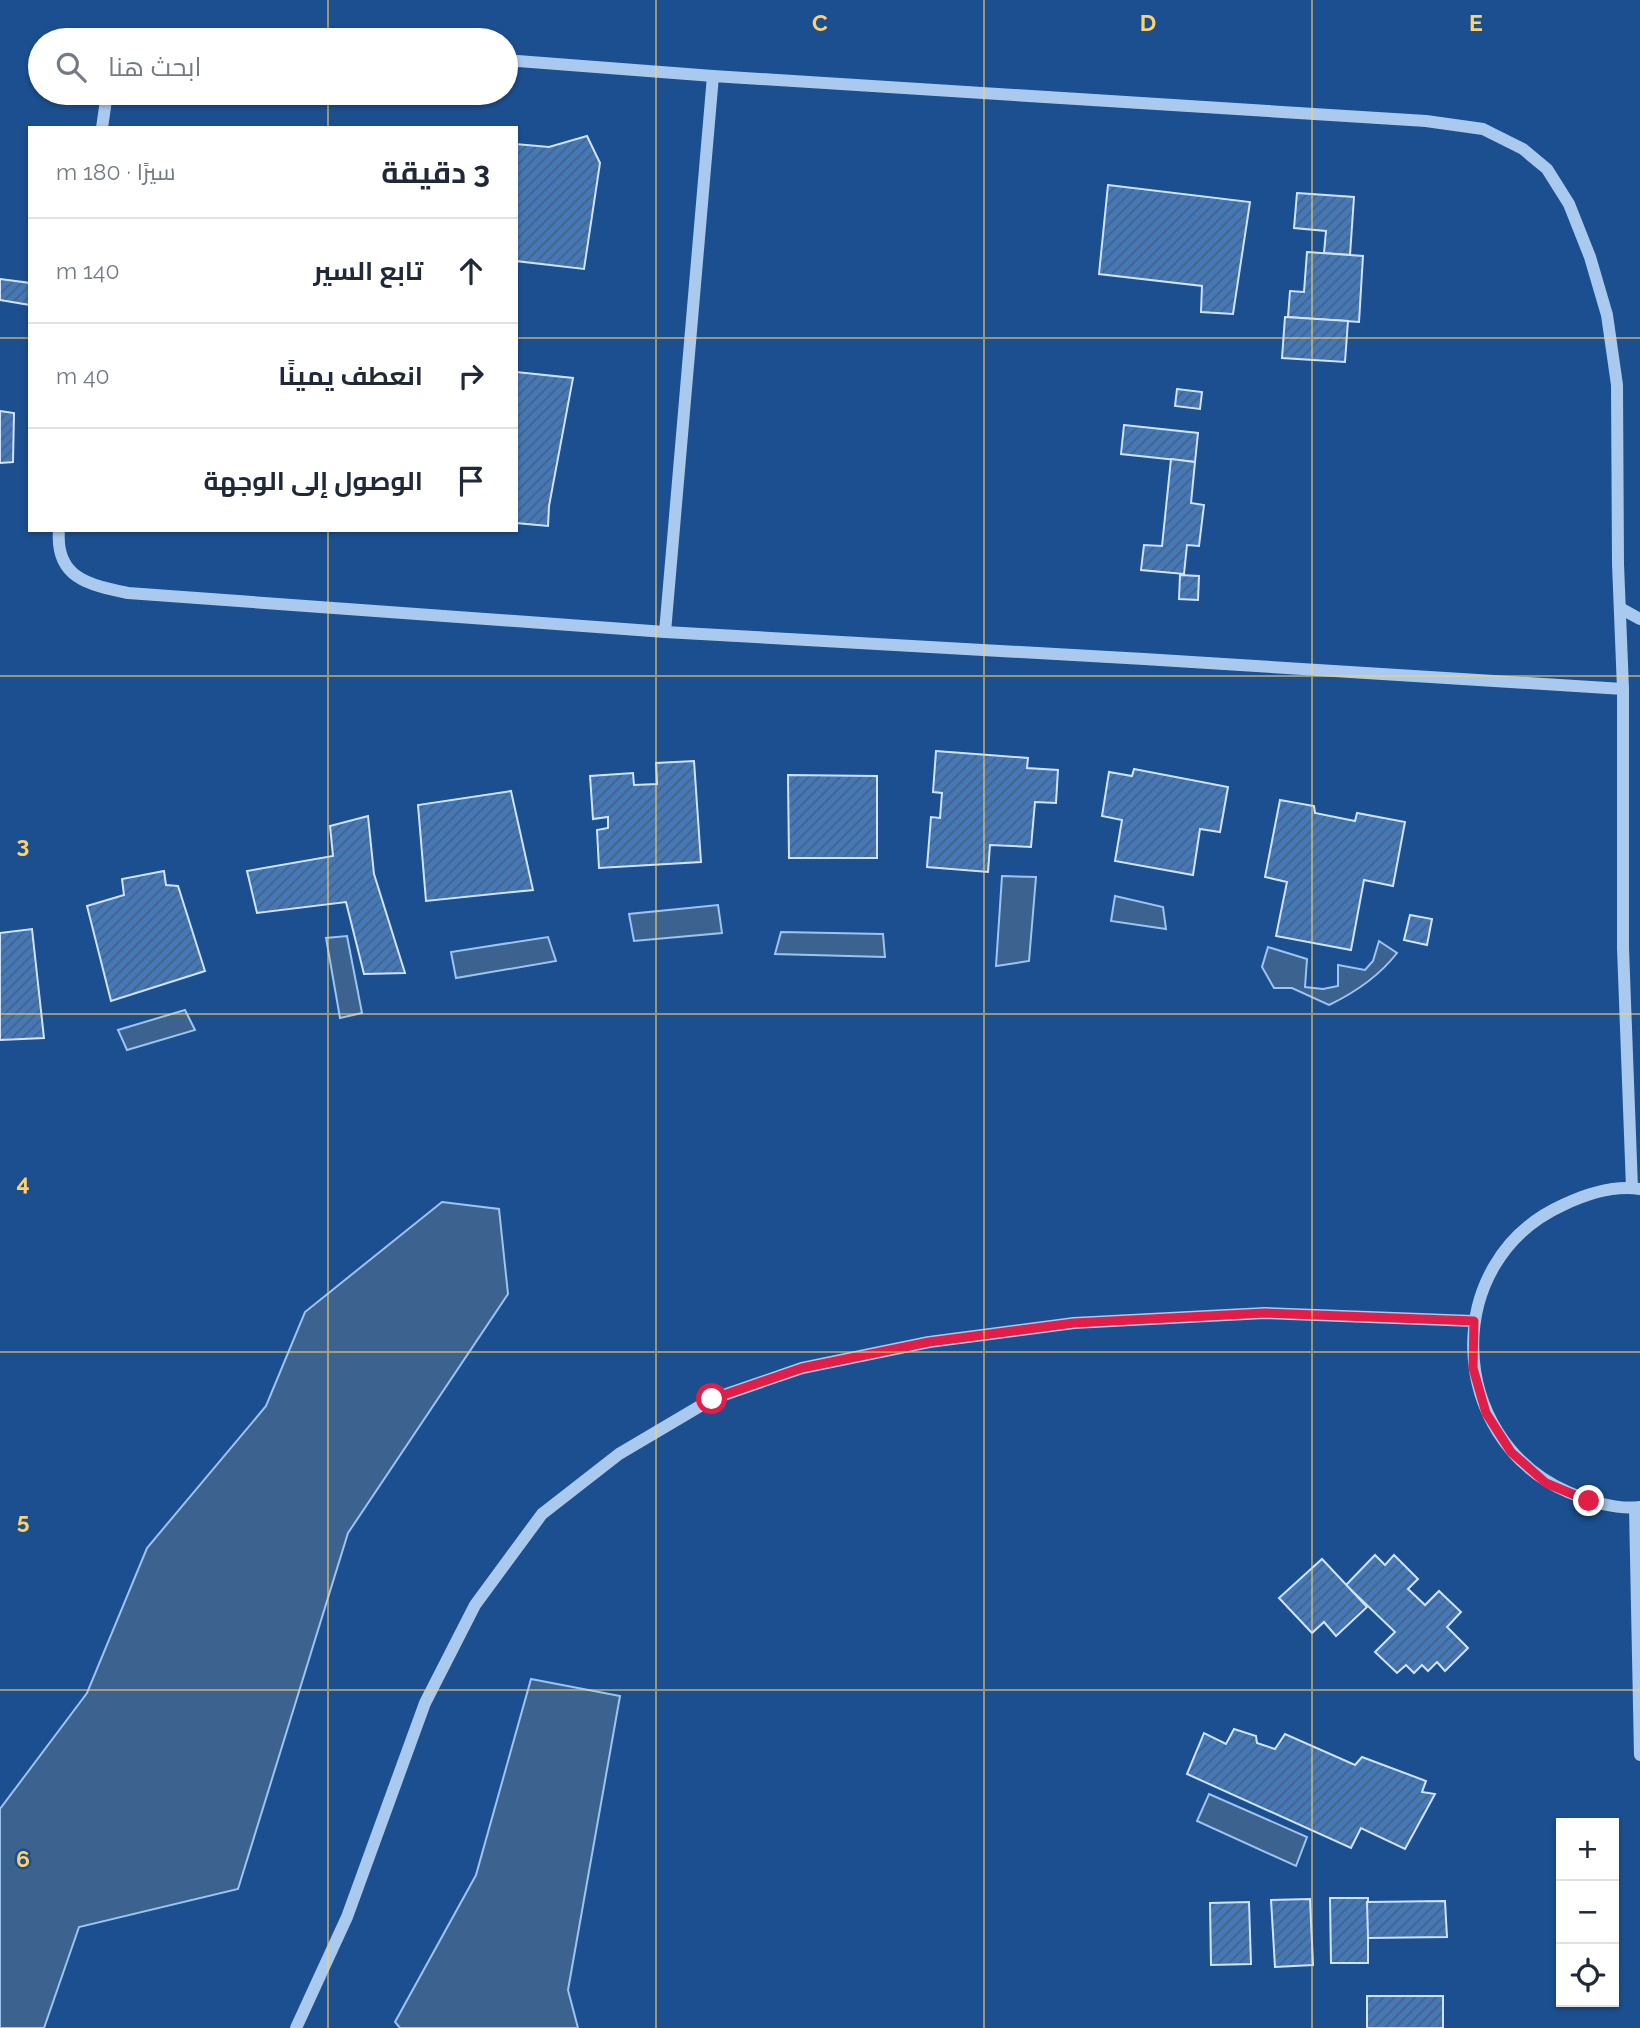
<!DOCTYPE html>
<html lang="ar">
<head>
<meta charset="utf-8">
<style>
	body { margin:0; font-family:Raleway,Cairo,sans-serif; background:#f2f2f3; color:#1f2937; direction:rtl }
	.controls { position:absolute; right:21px; bottom:21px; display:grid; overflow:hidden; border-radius:0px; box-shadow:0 2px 5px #0004 }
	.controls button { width:63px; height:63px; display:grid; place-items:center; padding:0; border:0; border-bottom:2px solid #e0e1e3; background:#fff; color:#1f2937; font:35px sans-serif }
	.stop { position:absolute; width:21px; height:21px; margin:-16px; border:5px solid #e11d48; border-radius:50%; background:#fff }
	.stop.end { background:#e11d48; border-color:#fff; box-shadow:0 2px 7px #0008 }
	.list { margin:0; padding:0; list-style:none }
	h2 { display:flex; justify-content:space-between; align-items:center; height:91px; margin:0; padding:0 28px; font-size:30px }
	h2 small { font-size:23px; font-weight:400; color:#747a83 }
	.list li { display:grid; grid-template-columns:46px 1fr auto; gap:21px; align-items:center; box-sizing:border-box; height:105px; padding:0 28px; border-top:2px solid #e0e1e3 }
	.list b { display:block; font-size:26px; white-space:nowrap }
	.list em { font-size:23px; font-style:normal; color:#747a83 }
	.icon { flex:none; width:38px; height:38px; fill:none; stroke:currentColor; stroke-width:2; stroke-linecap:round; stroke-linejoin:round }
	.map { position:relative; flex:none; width:1640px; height:2028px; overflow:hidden; direction:ltr }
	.search { position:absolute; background:#fff; box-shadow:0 2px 5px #0004; left:28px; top:28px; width:490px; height:77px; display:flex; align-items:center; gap:18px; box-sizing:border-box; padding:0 24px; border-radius:38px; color:#747a83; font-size:26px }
	.panel { position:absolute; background:#fff; box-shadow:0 2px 5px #0004; left:28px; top:126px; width:490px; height:406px; border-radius:0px; direction:rtl }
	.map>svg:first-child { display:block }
	.water { fill:#3c6290; stroke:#9cc4f0; stroke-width:2 }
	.building { fill:url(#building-hatch); stroke:#cfe3fa; stroke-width:2 }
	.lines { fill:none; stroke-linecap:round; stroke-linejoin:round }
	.minor { stroke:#a9c9ee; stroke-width:12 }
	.route { stroke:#e11d48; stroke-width:9 }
	.grid { fill:none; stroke:#ffd166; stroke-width:2; stroke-opacity:0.55 }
	.grid-label { font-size:23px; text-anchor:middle; font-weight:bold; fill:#ffd166; stroke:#1b4f8f; stroke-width:5; stroke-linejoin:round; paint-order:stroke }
</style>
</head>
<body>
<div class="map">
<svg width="1640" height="2028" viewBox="0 0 1640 2028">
	<defs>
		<pattern id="building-hatch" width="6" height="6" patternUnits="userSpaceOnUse" patternTransform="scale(1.75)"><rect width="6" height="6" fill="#4478b7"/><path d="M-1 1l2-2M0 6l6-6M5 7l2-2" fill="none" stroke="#486282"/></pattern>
	</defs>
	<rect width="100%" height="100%" fill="#1b4f8f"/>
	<g class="water">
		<path d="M1002,876L1036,877L1029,961L996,966Z"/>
		<path d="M1115,896L1163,907L1166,929L1111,921Z"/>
		<path d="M718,905L722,933L634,941L629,914Z"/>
		<path d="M781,932L883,934L885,957L775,954Z"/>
		<path d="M347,936L362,1013L340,1018L326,938Z"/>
		<path d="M548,937L556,961L456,978L451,952Z"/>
		<path d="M1379,941L1397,953C1380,975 1354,993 1329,1005L1292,988H1274L1262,967L1268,947L1307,959L1305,987L1323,989L1338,986V965L1365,970L1373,961Z"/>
		<path d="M185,1010L195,1030L127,1050L118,1030Z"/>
		<path d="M442,1202L499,1209L508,1294L348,1533L238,1889L79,1927L44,2028H0V1809L87,1693L147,1548L266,1406L305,1312Z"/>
		<path d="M531,1679L620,1696L568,1990L578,2028H400L395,2022L476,1875Z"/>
		<path d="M1209,1794L1307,1837L1296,1866L1197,1821Z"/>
	</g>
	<g class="building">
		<path d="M587,136L600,163L584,269L516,261V144L549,147Z"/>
		<path d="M1108,185L1250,202L1233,314L1201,312L1202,286L1099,274Z"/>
		<path d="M1297,193L1354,197L1350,255L1324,253L1326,231L1294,228Z"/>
		<path d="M1307,252L1363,256L1359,322L1288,317L1290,291L1304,292Z"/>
		<path d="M0,279L30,283V305L0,300Z"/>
		<path d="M1285,317L1348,321L1345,362L1282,358Z"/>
		<path d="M516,372L573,378L549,506L548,526L516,523Z"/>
		<path d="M1177,389L1202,392L1200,409L1175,406Z"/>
		<path d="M0,411L14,413L13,462L0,463Z"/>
		<path d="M1124,425L1198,433L1195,462L1121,454Z"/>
		<path d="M1171,459L1195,462L1191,503L1204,505L1199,546L1187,545L1184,574L1141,570L1144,545L1162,546Z"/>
		<path d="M1180,575L1199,576L1198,600L1179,599Z"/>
		<path d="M936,751L1028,758L1027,768L1058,770L1056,803L1035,802L1031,847L990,845L988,872L927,867L931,817L940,818L942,793L933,792Z"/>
		<path d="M694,761L701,862L599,868L597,830L608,828V817L593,819L590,776L633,773L634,785L657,784L656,763Z"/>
		<path d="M1134,769L1228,787L1220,832L1200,829L1193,875L1115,861L1122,820L1102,816L1109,772L1132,776Z"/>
		<path d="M788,775L877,776V858H789Z"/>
		<path d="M511,791L533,890L426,901L418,805Z"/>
		<path d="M1280,800L1314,806L1315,813L1355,821L1357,813L1405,822L1393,886L1364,880L1351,950L1276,936L1287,882L1265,877Z"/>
		<path d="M368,816L374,874L405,973L364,974L346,902L257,913L247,871L333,856L330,826Z"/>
		<path d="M164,871L166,885L178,886L205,971L111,1001L87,906L124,895L122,879Z"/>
		<path d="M1410,915L1432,919L1427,945L1404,940Z"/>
		<path d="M32,929L44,1038L0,1040V933Z"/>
		<path d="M1375,1555L1385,1565L1394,1555L1418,1579L1408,1589L1425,1605L1439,1591L1461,1612L1447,1627L1468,1648L1445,1671L1437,1662L1428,1671L1422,1665L1414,1673L1406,1665L1397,1673L1375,1652L1395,1632L1346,1585Z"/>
		<path d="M1322,1559L1367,1607L1336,1636L1324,1622L1312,1633L1279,1598Z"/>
		<path d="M1234,1729L1256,1736L1257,1743L1275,1749L1285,1734L1355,1765L1362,1757L1426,1781L1422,1792L1435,1794L1405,1849L1361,1828L1351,1848L1187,1774L1204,1733L1226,1744Z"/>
		<path d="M1330,1898H1368V1963H1331Z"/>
		<path d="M1310,1899L1313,1965L1275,1967L1271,1900Z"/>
		<path d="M1445,1901L1447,1937L1368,1938L1367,1902Z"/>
		<path d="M1249,1902L1251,1964L1211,1965L1210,1903Z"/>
		<rect x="1367" y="1996" width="76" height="32"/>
	</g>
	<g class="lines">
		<g class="minor">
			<path d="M166,40H253"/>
			<path d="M506,60L713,76L1426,121L1483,129L1523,149L1547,169L1569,204L1590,257L1607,315L1617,385L1618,564L1623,689V948L1632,1188"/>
			<path d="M102,128L107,93"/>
			<path d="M59,530C55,578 89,585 128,593L665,632L1144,659L1623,689"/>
			<path d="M1620,608L1640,619"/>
			<path d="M665,632L713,76"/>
			<path d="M1640,1189C1614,1185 1586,1194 1563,1205C1439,1261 1446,1439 1568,1492C1589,1501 1617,1510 1640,1507"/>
			<path d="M1635,1508L1640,1755"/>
			<path d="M296,2028L347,1917L425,1703L475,1605L542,1514L619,1454L712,1399L802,1368L929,1342L1074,1323L1265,1313L1473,1321"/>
		</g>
	</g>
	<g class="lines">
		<path class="route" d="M712,1399L802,1368L929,1342L1074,1323L1265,1313L1474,1321L1473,1368L1486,1413L1511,1452L1546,1483L1589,1501"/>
	</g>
	<path class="grid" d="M328,0V40M656,0V2028M984,0V2028M1312,0V2028M328,93V128M0,338H30M516,338H1640M328,530V2028M0,676H1640M0,1014H1640M0,1352H1640M0,1690H1640"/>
	<g class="grid-label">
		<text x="820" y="31">C</text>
		<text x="1148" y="31">D</text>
		<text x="1476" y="31">E</text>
		<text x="23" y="853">3</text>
		<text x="23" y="1191">4</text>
		<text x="23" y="1529">5</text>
		<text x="23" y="1867">6</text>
	</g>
</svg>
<div class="controls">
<button>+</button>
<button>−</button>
<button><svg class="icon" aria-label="locate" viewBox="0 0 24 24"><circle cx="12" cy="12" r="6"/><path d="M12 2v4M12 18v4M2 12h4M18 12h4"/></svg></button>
</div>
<div class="stop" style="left:712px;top:1399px"></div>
<div class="stop end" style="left:1589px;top:1501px"></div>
<div class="search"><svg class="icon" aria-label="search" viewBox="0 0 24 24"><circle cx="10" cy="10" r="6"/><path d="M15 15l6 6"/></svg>ابحث هنا</div>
<section class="panel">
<h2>3 دقيقة<small>سيرًا · 180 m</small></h2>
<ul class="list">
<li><svg class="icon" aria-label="ahead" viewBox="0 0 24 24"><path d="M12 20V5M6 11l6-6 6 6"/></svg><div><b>تابع السير</b></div><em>140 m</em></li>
<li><svg class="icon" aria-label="right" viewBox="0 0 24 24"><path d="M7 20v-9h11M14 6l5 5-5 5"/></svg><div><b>انعطف يمينًا</b></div><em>40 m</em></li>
<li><svg class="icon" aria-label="arrive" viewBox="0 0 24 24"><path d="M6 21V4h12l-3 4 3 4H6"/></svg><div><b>الوصول إلى الوجهة</b></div></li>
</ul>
</section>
</div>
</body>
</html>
